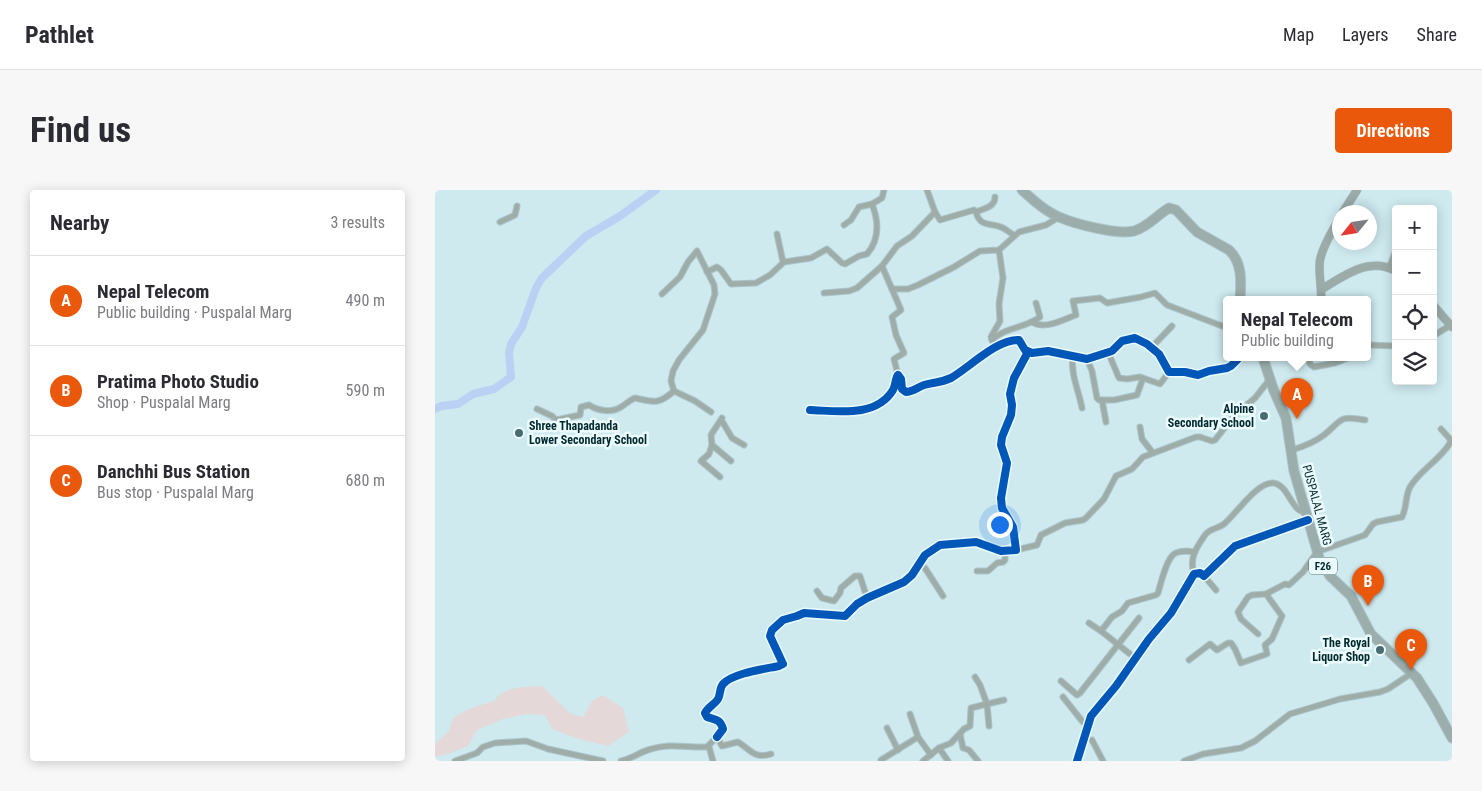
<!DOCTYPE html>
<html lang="en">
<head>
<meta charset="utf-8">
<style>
	body { margin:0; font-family:"Roboto Condensed",sans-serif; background:#f7f7f7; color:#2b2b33 }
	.controls { position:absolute; right:15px; top:15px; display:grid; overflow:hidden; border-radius:5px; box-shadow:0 2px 12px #0003 }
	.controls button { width:45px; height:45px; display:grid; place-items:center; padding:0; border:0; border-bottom:1px solid #e1e1e2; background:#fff; color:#2b2b33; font:25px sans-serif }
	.compass { position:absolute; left:897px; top:15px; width:45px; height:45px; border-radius:50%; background:#fff; box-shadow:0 2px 12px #0003; rotate:240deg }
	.you { position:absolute; left:564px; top:334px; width:18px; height:18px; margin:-12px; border:4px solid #fff; border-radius:50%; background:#1a73e8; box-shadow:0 0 0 8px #1a73e833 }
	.badge { display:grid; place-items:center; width:32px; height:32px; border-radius:50%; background:#ea580c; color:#fff; font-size:16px; font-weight:700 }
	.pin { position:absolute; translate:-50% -41px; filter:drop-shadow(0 1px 2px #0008) }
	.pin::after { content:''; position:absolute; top:26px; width:18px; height:15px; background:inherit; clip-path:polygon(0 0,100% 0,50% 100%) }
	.popup { position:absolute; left:788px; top:106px; width:148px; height:65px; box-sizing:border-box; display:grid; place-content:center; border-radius:5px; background:#fff; filter:drop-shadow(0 1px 4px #0005); font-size:16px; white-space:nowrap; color:#7c7c81 }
	.popup b { font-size:19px; color:#2b2b33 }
	.popup::after { content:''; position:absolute; left:50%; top:100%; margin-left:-10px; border:10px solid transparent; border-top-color:#fff }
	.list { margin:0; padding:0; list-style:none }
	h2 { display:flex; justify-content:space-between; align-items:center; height:65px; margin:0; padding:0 20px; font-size:21px }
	h2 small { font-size:16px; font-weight:400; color:#7c7c81 }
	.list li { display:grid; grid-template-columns:32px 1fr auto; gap:15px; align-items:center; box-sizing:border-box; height:90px; padding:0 20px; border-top:1px solid #e1e1e2 }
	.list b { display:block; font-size:19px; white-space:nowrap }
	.list p { margin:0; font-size:16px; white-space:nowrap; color:#7c7c81 }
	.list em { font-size:16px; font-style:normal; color:#7c7c81 }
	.icon { flex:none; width:28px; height:28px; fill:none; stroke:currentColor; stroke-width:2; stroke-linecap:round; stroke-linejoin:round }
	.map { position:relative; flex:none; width:1017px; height:571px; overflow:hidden; border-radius:5px }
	header { display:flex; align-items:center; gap:30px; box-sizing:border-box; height:70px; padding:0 25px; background:#fff; border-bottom:1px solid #e1e1e2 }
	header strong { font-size:24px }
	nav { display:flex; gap:28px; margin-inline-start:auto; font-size:18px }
	.intro { display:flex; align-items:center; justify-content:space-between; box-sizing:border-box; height:120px; padding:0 30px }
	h1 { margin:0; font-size:35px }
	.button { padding:12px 22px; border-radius:5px; background:#ea580c; color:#fff; font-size:18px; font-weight:700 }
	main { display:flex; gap:30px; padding:0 30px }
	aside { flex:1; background:#fff; border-radius:5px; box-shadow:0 2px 12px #0003 }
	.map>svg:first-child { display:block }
	.green { fill:#e5d8d8 }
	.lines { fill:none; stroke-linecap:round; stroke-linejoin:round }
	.river { stroke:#bad1f4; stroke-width:8 }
	.street-casing { stroke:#abc5ca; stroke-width:7 }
	.secondary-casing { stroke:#abc5ca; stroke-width:9 }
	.primary-casing { stroke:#abc5ca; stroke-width:11 }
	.street { stroke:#9fada8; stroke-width:5 }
	.secondary { stroke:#9baca8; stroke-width:8 }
	.primary { stroke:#9baeac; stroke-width:9 }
	.cycleway-casing { stroke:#ebfbfe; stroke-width:11 }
	.cycleway { stroke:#0057b8; stroke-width:8 }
	.poi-dot { fill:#486c71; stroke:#ebfbfe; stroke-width:2 }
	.labels { text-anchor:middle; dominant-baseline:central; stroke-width:5; stroke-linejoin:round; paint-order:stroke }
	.shield { fill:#ebfbfe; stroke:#46676c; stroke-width:1 }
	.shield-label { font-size:11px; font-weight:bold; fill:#00282d }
	.poi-label { font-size:12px; font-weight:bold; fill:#00282d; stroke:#ebfbfe; text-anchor:end }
	.street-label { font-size:12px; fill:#00282d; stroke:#ebfbfe }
</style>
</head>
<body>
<header>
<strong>Pathlet</strong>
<nav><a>Map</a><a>Layers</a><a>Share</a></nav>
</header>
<div class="intro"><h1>Find us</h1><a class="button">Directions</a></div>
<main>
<aside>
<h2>Nearby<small>3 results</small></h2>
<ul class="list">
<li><span class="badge">A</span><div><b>Nepal Telecom</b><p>Public building · Puspalal Marg</p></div><em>490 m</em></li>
<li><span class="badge">B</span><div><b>Pratima Photo Studio</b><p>Shop · Puspalal Marg</p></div><em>590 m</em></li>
<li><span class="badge">C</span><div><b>Danchhi Bus Station</b><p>Bus stop · Puspalal Marg</p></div><em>680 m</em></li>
</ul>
</aside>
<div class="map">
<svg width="1017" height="571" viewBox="0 0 1017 571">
	<rect width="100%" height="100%" fill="#ceeaef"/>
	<path class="green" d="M107,496L136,524L148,527L157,511L168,505L188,518L194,542L173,556L144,549L117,539L110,525L91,524L68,529L42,540L33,556L13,564L0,567V554L14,541L18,528L36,518L59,511C68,496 91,497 107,496Z"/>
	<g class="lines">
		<path class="river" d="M0,219L6,216L23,214L38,204L59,199L76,187L74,163L76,154L87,137L101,98L107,88L151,46L185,26L221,0"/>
		<g class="street-casing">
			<g id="street">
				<path d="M560,7C560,17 550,18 541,22C545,38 556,32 568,38C572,40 575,43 579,45"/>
				<path d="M500,22L505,30L539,20L541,22"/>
				<path d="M65,32L80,25L82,16"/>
				<path d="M409,35L416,30L424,17L437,14L447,8L449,0"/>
				<path d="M342,44L348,72"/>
				<path d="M447,76L466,120L457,127L461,145L469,163L459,169L463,185"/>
				<path d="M954,78L961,60"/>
				<path d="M272,82L282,77L286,80L296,94L321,93L335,85L349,72L376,68L392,59L407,73L410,74L424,66L432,64C445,49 444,32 437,14"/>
				<path d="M457,99H473L483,95L519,77L545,61L564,60L584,42L611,35L624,27"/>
				<path d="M389,103L414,101L422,98L447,76L462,56L477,46L500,22L492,0"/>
				<path d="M227,104L245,87L253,72L262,61L279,95L280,104L268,140L244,170L238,181L236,191L239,201"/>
				<path d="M597,132C610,140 627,130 641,125L638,111L665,108L672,113L706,107L720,103L732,115L787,136H792"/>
				<path d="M998,146L1016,135"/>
				<path d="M557,150C570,137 591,138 605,127L601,113"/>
				<path d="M932,155L961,156"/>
				<path d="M560,158L556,147L565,131L564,114L568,88L564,60"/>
				<path d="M716,158L737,136"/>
				<path d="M673,162L684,188L692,189L705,187L725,194L734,182"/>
				<path d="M638,165C635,184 644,201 647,218"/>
				<path d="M872,168L876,175L879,177L900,173L913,168"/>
				<path d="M652,169L657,181L662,208L664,210H667L671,232"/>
				<path d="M667,210H679L702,205L708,188"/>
				<path d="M102,219L117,226L121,230L145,225L146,217L154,215C163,221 177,223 186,217C191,214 195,210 200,208C219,212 223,215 239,201L260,211L276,222"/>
				<path d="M375,220C402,221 441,228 458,200C461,195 460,189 463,185L466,189L467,199L471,202C478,202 483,197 489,195C499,192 505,193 516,188C535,177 562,149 584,150L590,160L597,163L613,161L652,169L677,161L687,151L700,148L712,154L724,164L734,182H750L763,185L774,181L792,178L796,176L804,168"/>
				<path d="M287,231L297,248L309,255"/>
				<path d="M705,237L707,249L718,263"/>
				<path d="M277,255L296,271"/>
				<path d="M857,260C867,257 880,252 889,245C908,230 902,225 930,230"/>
				<path d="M285,287L266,271L274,264L277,255L276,245L287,228"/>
				<path d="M581,360L602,355L606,345L630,333L648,330L651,328L669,309L681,286L697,279L708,267L761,247H765L777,251L780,250L800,225L820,208L835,189"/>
				<path d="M484,374L490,378L508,406"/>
				<path d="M542,381H553L562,373L568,372L570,370V361"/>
				<path d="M759,384C754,368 761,358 770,345C775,338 783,339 789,334C802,323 822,292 838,293C854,294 857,325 871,321"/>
				<path d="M769,386L781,400"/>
				<path d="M382,401L387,408L399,411L405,403L406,398L420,386H425L432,408"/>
				<path d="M654,433L666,441"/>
				<path d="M823,444L806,429L803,422L813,407L817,405L831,404L850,394L854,395L868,382L882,362L930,345L938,334L942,332L967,327C972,318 970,306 975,297C985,280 1005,270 1015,253V249L1006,239"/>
				<path d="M700,468L666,441L677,427L687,421L693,413L721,405L723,403C726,393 731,370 739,364C745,360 753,361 760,362"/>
				<path d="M754,470L775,454L782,460L793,453H796L800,459L806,473L832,464L830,455L837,449L847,426L831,404"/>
				<path d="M626,491L642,505L645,503L704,428"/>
				<path d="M628,507L647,531L652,535"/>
				<path d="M552,514L554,536"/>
				<path d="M552,514L569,510"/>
				<path d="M475,524L483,547L496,565"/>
				<path d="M452,538L463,560"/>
				<path d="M525,544L528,558L534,560L543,571"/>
				<path d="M282,547L288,539C285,529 281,530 272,527L270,523C273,517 280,514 283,509C286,504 284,499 288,494C298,483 330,479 344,476L348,474L335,446L337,440L348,430L362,426L369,423L410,426L422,414L432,408L469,392L477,385L490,365L505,355L541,352L566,361L581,360L578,337L567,318L566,308L572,273L566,255L567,247L576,225L577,215L575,204L579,188L593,162"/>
				<path d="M657,550L668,571"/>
				<path d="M274,557L278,571"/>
				<path d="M504,558L513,571"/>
				<path d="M446,570L483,547"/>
				<path d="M20,571L42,563L48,557L60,553L91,551L113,559L168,571"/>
				<path d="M186,571C196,569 205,562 216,559C236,553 252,558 272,557L282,547L287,556L303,552C316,560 319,569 336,564"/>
				<path d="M488,571L504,558L516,553L529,539L535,536L536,518L552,514L545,495L540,487"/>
				<path d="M642,571L656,526L681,496L714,449L736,423L759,384L765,383L769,386L800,356L873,330"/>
				<path d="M749,571L768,564L806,558L820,551L855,524L905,509L945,502L953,499L977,483"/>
			</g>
		</g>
		<g class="secondary-casing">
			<g id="secondary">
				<path d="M908,22L922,0"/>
				<path d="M887,99C909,86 934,66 961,81"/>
				<path d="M886,110C887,97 883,83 885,70C888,55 897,42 904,29"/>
				<path d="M998,115L1017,137"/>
			</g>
		</g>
		<g class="primary-casing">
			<g id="primary">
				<path d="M587,0C598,10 610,21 624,27C640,34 682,45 699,41C713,37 722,25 734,18L741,20L762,42L794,60C808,73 806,93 805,110"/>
				<path d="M828,168L839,201L851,228L859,281L885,371L895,386L916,406L936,444L982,488L998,513L1017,548"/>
			</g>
		</g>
		<use href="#street" class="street"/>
		<use href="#secondary" class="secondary"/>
		<use href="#primary" class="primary"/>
		<g class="cycleway-casing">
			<g id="cycleway">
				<path d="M375,220C402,221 441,228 458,200C461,195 460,189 463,185L466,189L467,199L471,202C478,202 483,197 489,195C499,192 505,193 516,188C535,177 562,149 584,150L590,160L597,163L613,161L652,169L677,161L687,151L700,148L712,154L724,164L734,182H750L763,185L774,181L792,178L796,176L804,168"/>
				<path d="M282,547L288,539C285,529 281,530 272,527L270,523C273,517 280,514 283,509C286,504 284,499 288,494C298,483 330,479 344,476L348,474L335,446L337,440L348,430L362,426L369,423L410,426L422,414L432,408L469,392L477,385L490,365L505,355L541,352L566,361L581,360L578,337L567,318L566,308L572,273L566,255L567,247L576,225L577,215L575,204L579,188L593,162"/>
				<path d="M642,571L656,526L681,496L714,449L736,423L759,384L765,383L769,386L800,356L873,330"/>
			</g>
		</g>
		<use href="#cycleway" class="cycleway"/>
	</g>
	<g class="poi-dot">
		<circle cx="829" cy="226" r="5"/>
		<circle cx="84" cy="243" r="5"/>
		<circle cx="945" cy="460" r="5"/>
	</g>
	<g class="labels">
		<rect class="shield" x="874" y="367.5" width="28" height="17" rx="4"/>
		<g class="shield-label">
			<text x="888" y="376">F26</text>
		</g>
		<g class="poi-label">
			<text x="819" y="219">Alpine<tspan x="819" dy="14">Secondary School</tspan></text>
			<text x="94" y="236" text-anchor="start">Shree Thapadanda<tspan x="94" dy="14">Lower Secondary School</tspan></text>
			<text x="935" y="453">The Royal<tspan x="935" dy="14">Liquor Shop</tspan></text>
		</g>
		<g class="street-label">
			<text transform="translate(882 315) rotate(75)">PUSPALAL MARG</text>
		</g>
	</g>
</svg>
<div class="controls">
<button>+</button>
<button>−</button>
<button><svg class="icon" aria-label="locate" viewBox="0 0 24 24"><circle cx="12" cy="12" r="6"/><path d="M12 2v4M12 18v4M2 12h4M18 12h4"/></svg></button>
<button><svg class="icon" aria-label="layers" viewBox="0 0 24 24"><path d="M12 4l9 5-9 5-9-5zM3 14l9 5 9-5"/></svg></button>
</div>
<svg class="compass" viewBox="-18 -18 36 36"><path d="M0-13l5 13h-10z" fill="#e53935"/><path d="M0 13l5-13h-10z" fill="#7c7c81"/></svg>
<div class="you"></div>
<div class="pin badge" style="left:862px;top:229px">A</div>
<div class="popup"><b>Nepal Telecom</b>Public building</div>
<div class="pin badge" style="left:933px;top:416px">B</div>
<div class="pin badge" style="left:976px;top:480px">C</div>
</div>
</main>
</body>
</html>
